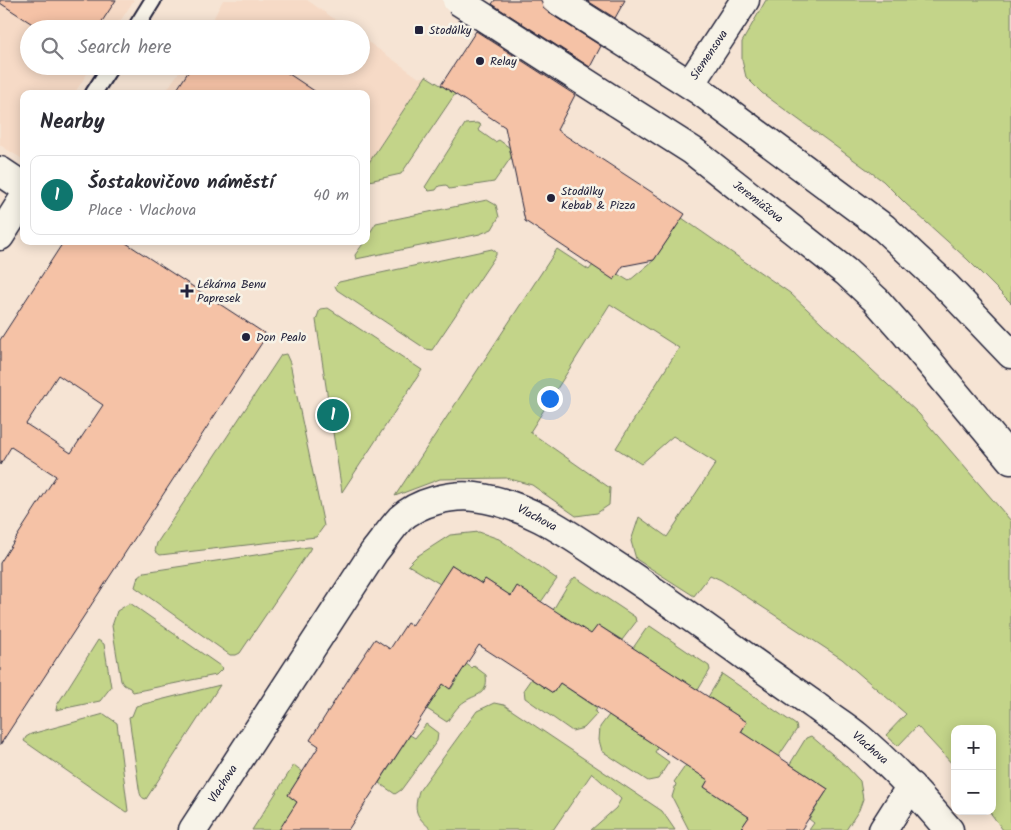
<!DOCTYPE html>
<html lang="en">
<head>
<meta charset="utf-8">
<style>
	body { margin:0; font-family:Kalam,sans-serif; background:#f2f2f3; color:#2b2b33 }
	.controls { position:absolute; right:15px; bottom:15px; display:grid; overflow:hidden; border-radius:10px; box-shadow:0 2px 12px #0003 }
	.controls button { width:45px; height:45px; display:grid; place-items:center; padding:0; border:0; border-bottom:1px solid #e1e1e2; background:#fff; color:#2b2b33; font:25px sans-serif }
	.you { position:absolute; left:549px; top:398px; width:18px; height:18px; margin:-12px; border:4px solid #fff; border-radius:50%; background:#1a73e8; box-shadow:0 0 0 8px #1a73e833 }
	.badge { display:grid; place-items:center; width:32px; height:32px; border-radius:50%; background:#0f766e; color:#fff; font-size:16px; font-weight:700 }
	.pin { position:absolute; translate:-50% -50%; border:2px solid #fff; box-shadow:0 1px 5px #0006 }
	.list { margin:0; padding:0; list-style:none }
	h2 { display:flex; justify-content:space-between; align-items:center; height:65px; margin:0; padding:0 20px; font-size:21px }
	h2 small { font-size:16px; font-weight:400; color:#7c7c81 }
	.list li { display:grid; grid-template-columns:32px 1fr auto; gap:15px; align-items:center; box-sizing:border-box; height:80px; margin:0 10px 10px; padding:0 10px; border:1px solid #e1e1e2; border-radius:10px }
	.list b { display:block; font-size:19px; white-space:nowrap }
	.list p { margin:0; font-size:16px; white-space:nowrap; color:#7c7c81 }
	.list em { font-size:16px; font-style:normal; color:#7c7c81 }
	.icon { flex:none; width:28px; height:28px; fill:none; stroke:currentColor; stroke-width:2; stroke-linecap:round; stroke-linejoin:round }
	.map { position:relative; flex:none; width:1011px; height:830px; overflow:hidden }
	.search { position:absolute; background:#fff; box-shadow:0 2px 12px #0003; left:20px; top:20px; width:350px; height:55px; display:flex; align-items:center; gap:12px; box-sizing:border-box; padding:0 18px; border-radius:28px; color:#7c7c81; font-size:19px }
	.panel { position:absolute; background:#fff; box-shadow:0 2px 12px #0003; left:20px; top:90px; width:350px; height:155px; border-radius:10px }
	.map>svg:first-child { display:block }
	.built { fill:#f6dac6 }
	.green { fill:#c3d489; stroke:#727b62 }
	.building { fill:#f5c2a6; stroke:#22223b; fill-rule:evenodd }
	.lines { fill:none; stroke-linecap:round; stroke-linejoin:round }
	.lane-casing { stroke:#22223b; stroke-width:19 }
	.street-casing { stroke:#22223b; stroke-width:31 }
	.secondary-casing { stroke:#22223b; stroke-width:31 }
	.lane { stroke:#f7f3e8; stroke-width:15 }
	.street { stroke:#f7f3e8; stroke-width:28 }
	.secondary { stroke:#f7f3e8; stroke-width:28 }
	.secondary-bridge-casing { stroke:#22223b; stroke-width:31; stroke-linecap:butt }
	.secondary-bridge { stroke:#f7f3e8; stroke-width:28 }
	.poi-dot { fill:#22223b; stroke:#f7f3e8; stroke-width:2 }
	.labels { text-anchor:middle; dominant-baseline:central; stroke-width:5; stroke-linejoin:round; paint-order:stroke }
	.poi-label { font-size:12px; fill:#22223b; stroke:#f7f3e8; text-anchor:start }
	.street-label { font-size:12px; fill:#22223b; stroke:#f7f3e8 }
</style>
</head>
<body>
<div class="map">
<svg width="1011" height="830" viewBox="0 0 1011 830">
	<rect width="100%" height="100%" fill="#f6e4d4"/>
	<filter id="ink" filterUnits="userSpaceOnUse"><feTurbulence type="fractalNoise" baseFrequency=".02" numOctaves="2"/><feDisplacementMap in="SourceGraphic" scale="10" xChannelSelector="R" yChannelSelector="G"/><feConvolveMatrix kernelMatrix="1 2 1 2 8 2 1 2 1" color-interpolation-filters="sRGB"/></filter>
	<g filter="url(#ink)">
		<g class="built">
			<path d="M0,0H134L115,29H29V66H92L74,94H24V160L0,145Z"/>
			<path d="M223,0H307L349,29H208Z"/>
			<path d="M361,37L419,78L426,76L376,151L377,152L366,169V94H167L166,91L183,66H361Z"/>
		</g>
		<g class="green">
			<path d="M766,0H1011V303L967,259L906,204L883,181L762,93L746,77L742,60V42Z"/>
			<path d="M426,76L455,94L401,174L369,181L366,180V167Z"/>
			<path d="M477,123L481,125L478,130L495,142L499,140L510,148L512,156L494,182L449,189L446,185L439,186L436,190L429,191L425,187L465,124Z"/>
			<path d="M487,200L496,205L499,217L492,229L480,234L356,259L355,255L365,241H366V239L376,223Z"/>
			<path d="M682,218L790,293L919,414L1011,521V830H1003L989,811H992V729H955V767L917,726L898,746L886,735L906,714L842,659L721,580L710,575L694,596L636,559L631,541L639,517L667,537L716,463L673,436L641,464L616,448L679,348L610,304L530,432L610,488L609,505L597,513L576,516L532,485L506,478L440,479L395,496L557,249L589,270L596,261L629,281L654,260Z"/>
			<path d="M492,249L496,252V255L432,350L426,349L337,290L335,286L339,282Z"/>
			<path d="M328,308L422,370L342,492L316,320L320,309Z"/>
			<path d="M286,354L290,363L324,526L316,537L160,555L155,551L157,543L281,355Z"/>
			<path d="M479,532L499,539L557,579L541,602L517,587L511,596L485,579L482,584L452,565L440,584L408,565L416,557L450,535Z"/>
			<path d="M308,547H311L309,551L240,653L236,655H230L135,587L138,577L144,572Z"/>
			<path d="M575,577L635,617L636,622L622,640L598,625L591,635L553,610L567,586Z"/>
			<path d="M130,603L223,668L216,675L133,692L130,688L124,685L121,681L112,626L117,611Z"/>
			<path d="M650,626L709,666L710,670L698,690L633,648L646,629Z"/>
			<path d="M98,640L104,644L111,687L100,701L56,710L57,705Z"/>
			<path d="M466,664L472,668L474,666L486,675C489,698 473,693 460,705C455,710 451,716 447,722L427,709L443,684L451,689Z"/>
			<path d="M722,674L796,725L797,729L778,757L741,732L747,722L708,697Z"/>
			<path d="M531,679L553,693L560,683L597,708L595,712L597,714L584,728L572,731L525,698L524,689Z"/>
			<path d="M220,685L146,799C140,798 140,793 139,788L129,717L132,716L136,706Z"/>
			<path d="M494,703L504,705L662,811L675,830H591L616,808L621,799L592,773L553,830H432C416,816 413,812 419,791L477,711Z"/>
			<path d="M104,714L117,723L128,811L126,812L24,741L26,737L31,734Z"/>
			<path d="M609,715L658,747L655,752L669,762L658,779L648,781L602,751L599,740L600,727Z"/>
			<path d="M426,724L438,733L437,741L401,790L395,794L379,783L410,735L415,738Z"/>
			<path d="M811,736L846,766L860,781L863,799L859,810L846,830H809L814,823L809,819L828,789L790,764L806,738Z"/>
			<path d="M294,765L303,772L288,795L297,802L284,830H252Z"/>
			<path d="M686,765L708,780L704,787L749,817L740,830H689L672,797L676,784L674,782Z"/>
		</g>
		<g class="building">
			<path d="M0,0H116L97,29H40L0,3Z"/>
			<path d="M495,0H541L543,8L549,13L601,46L590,67L492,4Z"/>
			<path d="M586,0H625L615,18Z"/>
			<path d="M476,31L575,95L557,130L685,214L654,260L623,266L614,280L525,221L505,127L441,85Z"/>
			<path d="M192,66H277L319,94H174Z"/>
			<path d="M64,241H123L267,335L0,745V563L56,476L11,447L0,465V340ZM58,375L103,405L71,453L26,424Z"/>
			<path d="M452,565L482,584L485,579L511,596L517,586L591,634L598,625L747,722L741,732L828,789L801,830H740L749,817L704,787L708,780L560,683L553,693L479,645L450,689L443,684L348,830H279L297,802L288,795L319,746L310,740L353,672L375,639L390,649L407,623L412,626Z"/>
		</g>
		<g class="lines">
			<g class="lane-casing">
				<g id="lane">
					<path d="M135,29L153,0"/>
					<path d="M93,94L111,66"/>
				</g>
			</g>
			<g class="street-casing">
				<g id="street">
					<path d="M690,84L745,0"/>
					<path d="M0,171L24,187"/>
					<path d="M0,236L24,198"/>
					<path d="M193,830L374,552C383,541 391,529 400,519C418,502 451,494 475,497C530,504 571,536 616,566C656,592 695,620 734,648C761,668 789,687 817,707C830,717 844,725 857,736C891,764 921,797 949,830"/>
					<path d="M883,830L911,786"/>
				</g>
			</g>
			<g class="secondary-casing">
				<g id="secondary">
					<path d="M647,57L700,91L884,228L946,286L1011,354"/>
					<path d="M616,102L693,151L846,272L876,300L906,334L1011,460"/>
				</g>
			</g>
			<use href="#lane" class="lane"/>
			<use href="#street" class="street"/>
			<use href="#secondary" class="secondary"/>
			<g class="secondary-bridge-casing">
				<g id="secondary-bridge">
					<path d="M457,0L616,102"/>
					<path d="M557,0L647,57"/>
				</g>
			</g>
			<use href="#secondary-bridge" class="secondary-bridge"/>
		</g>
	</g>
	<g class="poi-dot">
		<rect x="414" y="25" width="10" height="10" rx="2.5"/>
		<circle cx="480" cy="61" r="5"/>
		<circle cx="551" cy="198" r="5"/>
		<path d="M184.5 283.5h5v5h5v5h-5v5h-5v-5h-5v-5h5z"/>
		<circle cx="246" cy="337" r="5"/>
	</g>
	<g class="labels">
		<g class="poi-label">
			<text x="429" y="30">Stodůlky</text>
			<text x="490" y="61">Relay</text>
			<text x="561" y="191">Stodůlky<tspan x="561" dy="14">Kebab &amp; Pizza</tspan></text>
			<text x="197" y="284">Lékárna Benu<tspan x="197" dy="14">Papresek</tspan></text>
			<text x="256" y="337">Don Pealo</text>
		</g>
		<g class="street-label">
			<text transform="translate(709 55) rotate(-56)">Siemensova</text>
			<text transform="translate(758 202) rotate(38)">Jeremiášova</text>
			<text transform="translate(537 518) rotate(28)">Vlachova</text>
			<text transform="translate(870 748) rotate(41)">Vlachova</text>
			<text transform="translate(223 784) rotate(-57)">Vlachova</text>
		</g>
	</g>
</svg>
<div class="controls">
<button>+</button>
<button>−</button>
</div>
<div class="you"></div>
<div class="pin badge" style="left:333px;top:415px">1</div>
<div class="search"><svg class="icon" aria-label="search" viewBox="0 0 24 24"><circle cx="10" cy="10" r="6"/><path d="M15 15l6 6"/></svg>Search here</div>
<section class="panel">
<h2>Nearby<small></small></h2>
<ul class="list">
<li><span class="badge">1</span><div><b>Šostakovičovo náměstí</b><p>Place · Vlachova</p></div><em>40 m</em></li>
</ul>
</section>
</div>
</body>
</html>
